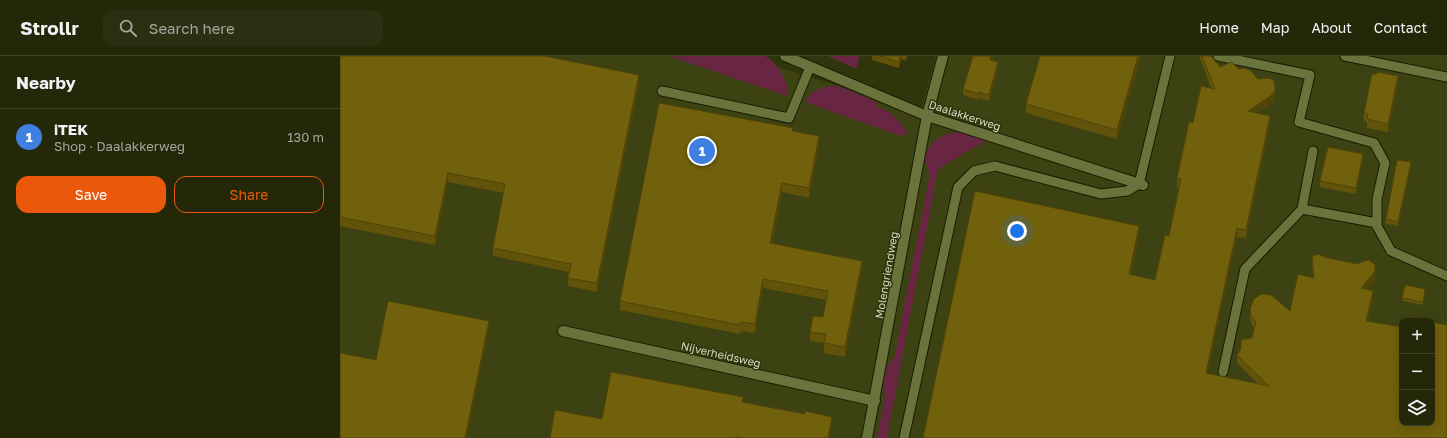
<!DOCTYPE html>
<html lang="en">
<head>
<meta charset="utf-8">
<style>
	body { margin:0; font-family:"Golos Text",sans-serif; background:#2c3012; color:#f1f3f6 }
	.controls { position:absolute; right:12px; bottom:12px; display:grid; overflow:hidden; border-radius:8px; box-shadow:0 2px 10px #0003 }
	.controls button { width:36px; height:36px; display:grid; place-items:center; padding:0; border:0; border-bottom:1px solid #41442a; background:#242809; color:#f1f3f6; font:20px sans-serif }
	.you { position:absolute; left:677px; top:175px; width:14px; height:14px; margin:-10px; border:3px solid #fff; border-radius:50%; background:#1a73e8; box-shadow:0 0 0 6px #1a73e833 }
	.badge { display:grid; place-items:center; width:26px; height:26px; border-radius:50%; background:#ea580c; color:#fff; font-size:13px; font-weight:700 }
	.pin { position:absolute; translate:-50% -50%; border:2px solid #fff; box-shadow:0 1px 4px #0006 }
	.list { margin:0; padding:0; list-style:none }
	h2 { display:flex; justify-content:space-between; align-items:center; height:52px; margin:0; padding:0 16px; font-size:17px }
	h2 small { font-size:13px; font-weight:400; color:#a3a69c }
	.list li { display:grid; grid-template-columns:26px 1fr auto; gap:12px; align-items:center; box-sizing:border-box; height:56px; padding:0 16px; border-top:1px solid #41442a }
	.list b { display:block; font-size:15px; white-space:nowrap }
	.list p { margin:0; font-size:13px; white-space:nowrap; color:#a3a69c }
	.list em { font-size:13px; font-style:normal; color:#a3a69c }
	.actions { display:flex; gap:8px; padding:12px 16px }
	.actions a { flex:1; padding:9px 0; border:1px solid #ea580c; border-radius:12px; text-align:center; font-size:14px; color:#ea580c }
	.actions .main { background:#ea580c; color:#fff }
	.icon { flex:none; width:22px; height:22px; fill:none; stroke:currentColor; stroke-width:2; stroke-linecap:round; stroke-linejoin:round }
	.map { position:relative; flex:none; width:1107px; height:382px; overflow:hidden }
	header { display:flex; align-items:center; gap:24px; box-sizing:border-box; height:56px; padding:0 20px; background:#242809; border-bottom:1px solid #41442a }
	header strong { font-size:19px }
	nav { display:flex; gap:22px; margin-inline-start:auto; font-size:14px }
	.search { width:280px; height:36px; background:#2c3012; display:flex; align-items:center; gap:10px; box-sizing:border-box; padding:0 14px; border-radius:12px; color:#a3a69c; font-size:15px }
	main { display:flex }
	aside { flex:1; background:#242809 }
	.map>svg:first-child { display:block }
	.built { fill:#3c4212; fill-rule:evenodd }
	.green { fill:#682642 }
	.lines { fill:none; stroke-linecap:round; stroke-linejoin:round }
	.lane-casing { stroke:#191c02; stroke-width:11 }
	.street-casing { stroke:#191c02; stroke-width:12 }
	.lane { stroke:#6b733d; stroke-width:9 }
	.street { stroke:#6b733d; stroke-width:10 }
	.wall { fill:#62530a }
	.shaded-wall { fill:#504408 }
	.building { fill:#72610c; stroke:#504408 }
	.labels { text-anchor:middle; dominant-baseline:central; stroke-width:3; stroke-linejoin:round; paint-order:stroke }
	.street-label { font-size:11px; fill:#d6dcc0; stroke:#30360c }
</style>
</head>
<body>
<header>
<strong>Strollr</strong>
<div class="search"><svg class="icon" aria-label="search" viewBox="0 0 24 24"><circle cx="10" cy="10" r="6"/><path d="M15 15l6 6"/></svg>Search here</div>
<nav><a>Home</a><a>Map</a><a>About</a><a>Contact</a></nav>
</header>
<main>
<aside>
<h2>Nearby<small></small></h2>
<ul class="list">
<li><span class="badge" style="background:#3f7fe0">1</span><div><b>iTEK</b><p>Shop · Daalakkerweg</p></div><em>130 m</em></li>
</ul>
<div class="actions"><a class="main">Save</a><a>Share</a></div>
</aside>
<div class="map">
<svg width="1107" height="382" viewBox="0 0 1107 382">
	<rect width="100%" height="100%" fill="#30360c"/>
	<path class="built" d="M0,0H403L580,56L596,0H1107V382H0ZM1062,265H1092V367H1062Z"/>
	<g class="green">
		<path d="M329,0H425C434,4 445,20 447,30C447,33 447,37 447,40Z"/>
		<path d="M488,0H520L516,13Z"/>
		<path d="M498,30L537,46L536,50C551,56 557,61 566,75L564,81L465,46C474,31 482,31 498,30Z"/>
		<path d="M619,76L646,81L645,85L598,113L547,382H537L545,340L543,328V316L546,311L554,303L590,118L584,103C591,85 599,78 619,76Z"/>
	</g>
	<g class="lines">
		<g class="lane-casing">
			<g id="lane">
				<path d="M878,0L970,19L959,66L1034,87L1045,107L1037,143V170L1051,195L1107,220"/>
				<path d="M1005,0L1107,21"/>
				<path d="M322,35L449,62L470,11"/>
				<path d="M962,153L973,95"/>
				<path d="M883,316L905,213L962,153L1037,167"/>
				<path d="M564,382L618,131L634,115L655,110L761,138L787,135L799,128L830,0"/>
			</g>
		</g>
		<g class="street-casing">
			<g id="street">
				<path d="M445,0L587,60L803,129"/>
				<path d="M223,275L535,345"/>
				<path d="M527,382L587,60L603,0"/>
			</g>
		</g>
		<use href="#lane" class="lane"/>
		<use href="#street" class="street"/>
	</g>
	<g class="wall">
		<path d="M0,0L299,28L257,236L228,230V222L229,216L153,200V192L164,137L108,126L95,189L0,170Z"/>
		<path d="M532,0H567L566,5L561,3L559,12L532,4Z"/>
		<path d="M653,0L652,5L658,12L649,45L639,42V44L623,39V33Z"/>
		<path d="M700,0H801L777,83L686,57V48Z"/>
		<path d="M859,0H871L880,11L898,13L918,23L935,39V44L932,47L917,57L930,68L906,182L897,181L867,317L918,328L897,307V299L912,282L914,272L911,268L910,261V253L950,255L973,222L972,200L984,201L1017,208L1035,209V224L1027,234L1033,243L1028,265L1062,367L1107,382H583L799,179L791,219L815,224L829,180L839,131H837V122L853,67L871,32Z"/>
		<path d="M1058,29L1048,76L1027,72V66L1024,65V57Z"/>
		<path d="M453,75L479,89L469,142L442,136L432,188L522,214L505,301L484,297V287L470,285V276L483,261L486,244L423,232L415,277L401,275L400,278L280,254V245Z"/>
		<path d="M1023,104L1016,138L980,131V125Z"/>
		<path d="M1071,111L1058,170L1046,168V163Z"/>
		<path d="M1085,236L1083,249L1062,245V242Z"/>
	</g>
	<g class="shaded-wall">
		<path d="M560,0H561V3L559,12V6Z"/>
		<path d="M651,0H653L650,10V4Z"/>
		<path d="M798,0H801L777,83V74Z"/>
		<path d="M658,6V12L649,45V39Z"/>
		<path d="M299,19V28L257,236V227Z"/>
		<path d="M1058,20V29L1048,76V68Z"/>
		<path d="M935,30V44L932,47L908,63V55Z"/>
		<path d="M930,60V68L906,182V174Z"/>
		<path d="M479,80V89L469,142V132Z"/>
		<path d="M1023,98V104L1016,138V132Z"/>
		<path d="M1071,106V111L1058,170V166Z"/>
		<path d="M108,117V126L95,189V180Z"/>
		<path d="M442,127V136L430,196V187Z"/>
		<path d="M799,170V179L789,227V218Z"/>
		<path d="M897,172V181L866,325V317Z"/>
		<path d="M522,205V214L505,301V291Z"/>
		<path d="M1035,215V224L1021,241V232Z"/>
		<path d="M423,223V232L415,277V268Z"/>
		<path d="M1033,235V243L1026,273V265Z"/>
		<path d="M149,265V273L127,382H125Z"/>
		<path d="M492,361V369L490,382H488Z"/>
	</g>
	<g class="building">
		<path d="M0,0H204L299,19L257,227L228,222L231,208L153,192L165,128L108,117L95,180L0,161Z"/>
		<path d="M539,0H560L559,6Z"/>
		<path d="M633,0H651L650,4L658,6L649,39L639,36V38L623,33Z"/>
		<path d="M700,0H798L777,74L686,48Z"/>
		<path d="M862,0H871L880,11L892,6L898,13L904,12L911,15L918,23L930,22L934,25L935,30V35L932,39L908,55L930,60L906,174L897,172L866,317L929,330L897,299L901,293V284L912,282L916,266L911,259L910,253L914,243L921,238L931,239L950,255L958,218L974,222L972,200L979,198L984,201L1017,208L1024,205L1029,204L1035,209V215L1021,232L1033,235L1026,265L1062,271V367H1092V266L1107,269V382H583L635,135L799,170L789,218L815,224L825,179L829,180L841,123L837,122L849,66L853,67L861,30L875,33Z"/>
		<path d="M1037,16L1058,20L1048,68L1027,63L1028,58L1024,57L1032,18H1037Z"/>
		<path d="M319,47L453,72L452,75L479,80L469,132L442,127L430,187L522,205L505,291L484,287L486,278L470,276L473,260L483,261L488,235L423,223L415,268L401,266L400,269L280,245Z"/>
		<path d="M988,91L1023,98L1016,132L980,125Z"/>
		<path d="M1057,104L1071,106L1058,166L1046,163Z"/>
		<path d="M1065,229L1085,233L1083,246L1062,242Z"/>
		<path d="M48,245L149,265L125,382H0V297L36,304Z"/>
		<path d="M1070,261L1088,265H1068Z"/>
		<path d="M271,316L403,341L402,346L465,358V355L492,361L488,382H400L396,381L395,382H210L215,354L262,363Z"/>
	</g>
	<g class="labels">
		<g class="street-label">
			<text transform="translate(625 59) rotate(18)">Daalakkerweg</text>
			<text transform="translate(546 219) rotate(-80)">Molengriendweg</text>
			<text transform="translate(381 298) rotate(13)">Nijverheidsweg</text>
		</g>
	</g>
</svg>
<div class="controls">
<button>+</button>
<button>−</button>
<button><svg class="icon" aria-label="layers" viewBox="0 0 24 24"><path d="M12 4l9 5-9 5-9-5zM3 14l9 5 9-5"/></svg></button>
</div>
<div class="you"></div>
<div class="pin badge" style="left:362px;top:95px;background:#3f7fe0">1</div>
</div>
</main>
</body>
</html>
